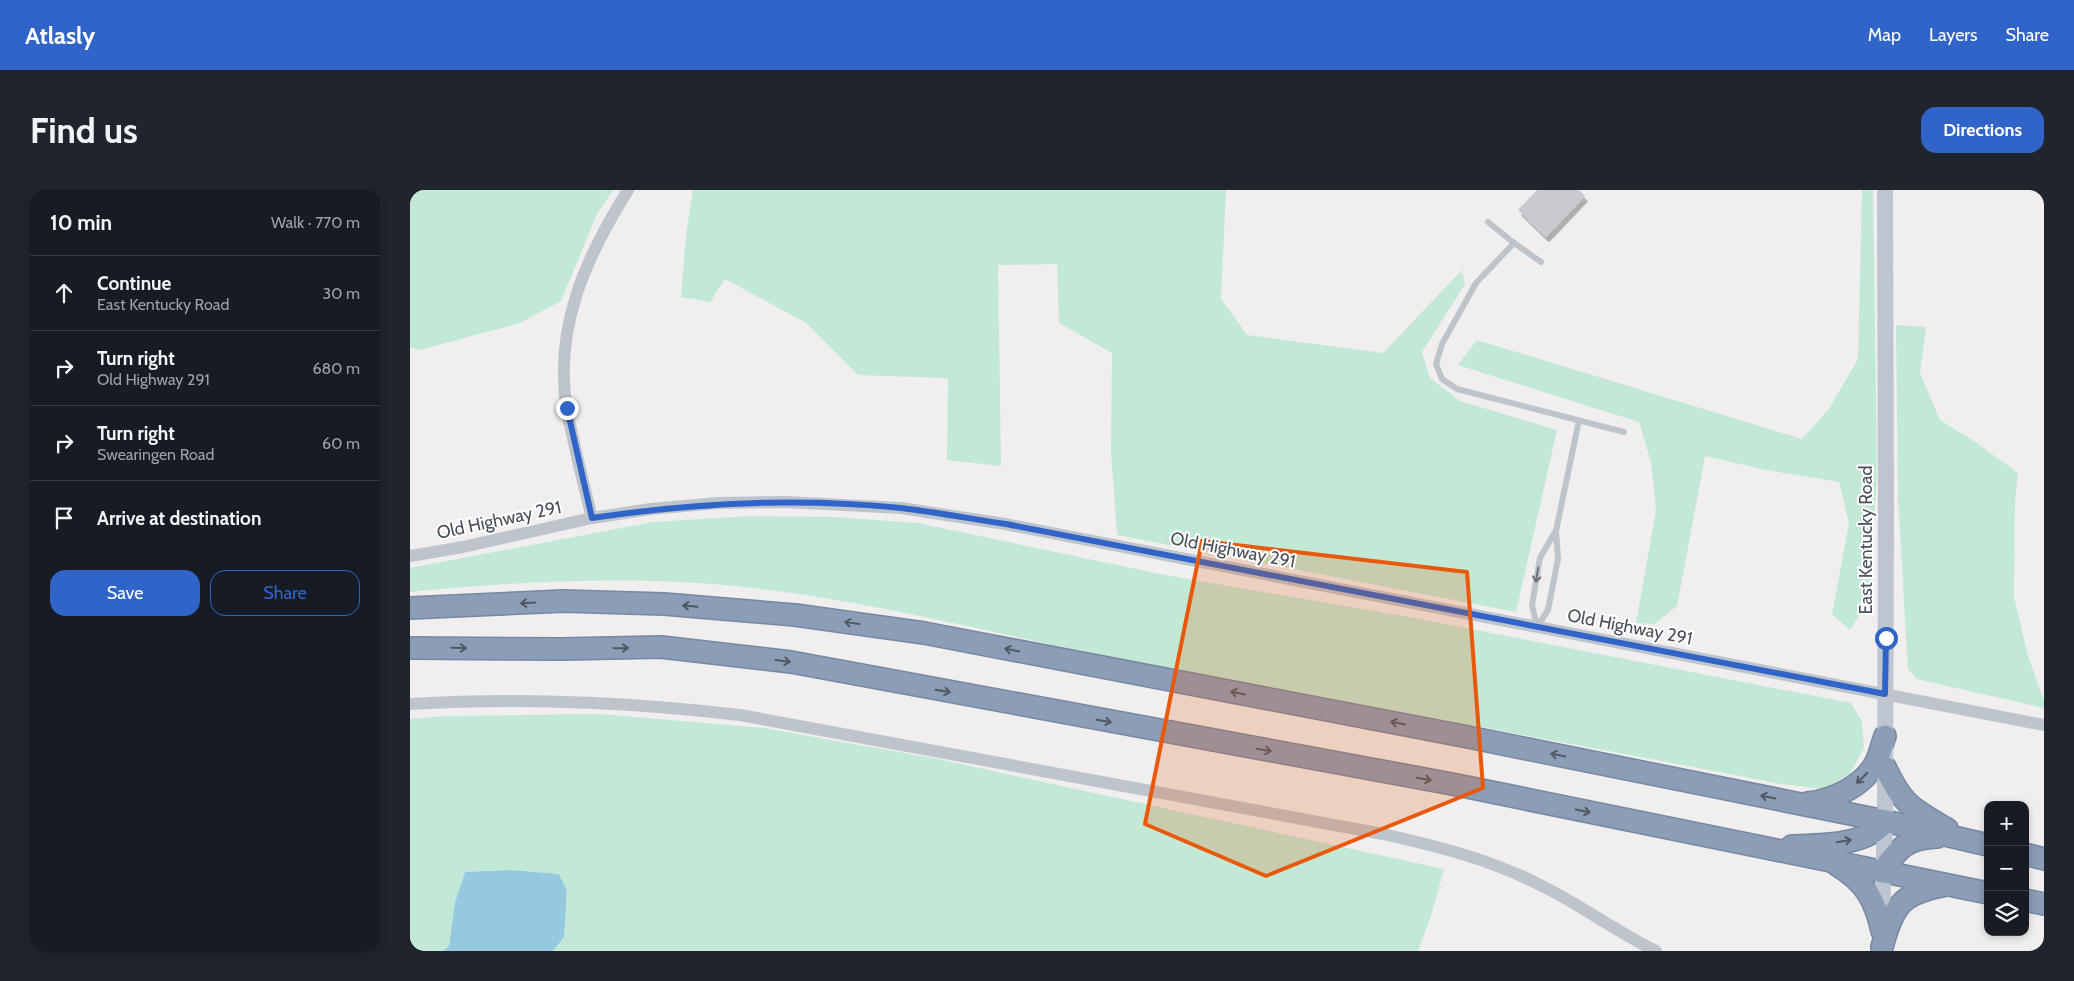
<!DOCTYPE html>
<html lang="en">
<head>
<meta charset="utf-8">
<style>
	body { margin:0; font-family:Cabin,sans-serif; background:#20242c; color:#f1f3f6 }
	.controls { position:absolute; right:15px; bottom:15px; display:grid; overflow:hidden; border-radius:10px; box-shadow:0 2px 8px #0003 }
	.controls button { width:45px; height:45px; display:grid; place-items:center; padding:0; border:0; border-bottom:1px solid #363941; background:#171b24; color:#f1f3f6; font:25px sans-serif }
	.stop { position:absolute; width:15px; height:15px; margin:-11px; border:4px solid #3064c9; border-radius:50%; background:#fff }
	.stop.end { background:#3064c9; border-color:#fff; box-shadow:0 1px 5px #0008 }
	.list { margin:0; padding:0; list-style:none }
	h2 { display:flex; justify-content:space-between; align-items:center; height:65px; margin:0; padding:0 20px; font-size:21px }
	h2 small { font-size:16px; font-weight:400; color:#9ea1a6 }
	.list li { display:grid; grid-template-columns:32px 1fr auto; gap:15px; align-items:center; box-sizing:border-box; height:75px; padding:0 20px; border-top:1px solid #363941 }
	.list b { display:block; font-size:19px; white-space:nowrap }
	.list p { margin:0; font-size:16px; white-space:nowrap; color:#9ea1a6 }
	.list em { font-size:16px; font-style:normal; color:#9ea1a6 }
	.actions { display:flex; gap:10px; padding:15px 20px }
	.actions a { flex:1; padding:11px 0; border:1px solid #3064c9; border-radius:15px; text-align:center; font-size:18px; color:#3064c9 }
	.actions .main { background:#3064c9; color:#fff }
	.icon { flex:none; width:28px; height:28px; fill:none; stroke:currentColor; stroke-width:2; stroke-linecap:round; stroke-linejoin:round }
	.map { position:relative; flex:none; width:1634px; height:761px; overflow:hidden; border-radius:15px }
	header { display:flex; align-items:center; gap:30px; box-sizing:border-box; height:70px; padding:0 25px; background:#3064c9; color:#fff }
	header strong { font-size:24px }
	nav { display:flex; gap:28px; margin-inline-start:auto; font-size:18px }
	.intro { display:flex; align-items:center; justify-content:space-between; box-sizing:border-box; height:120px; padding:0 30px }
	h1 { margin:0; font-size:35px }
	.button { padding:12px 22px; border-radius:15px; background:#3064c9; color:#fff; font-size:18px; font-weight:700 }
	main { display:flex; gap:30px; padding:0 30px }
	aside { flex:1; background:#171b24; border-radius:15px; box-shadow:0 2px 8px #0003 }
	.map>svg:first-child { display:block }
	.green { fill:#c2e9d5 }
	.water { fill:#94c9e0 }
	.building { fill:#c9cad0; filter:url(#shadow) }
	.lines { fill:none; stroke-linecap:round; stroke-linejoin:round }
	.highway-casing { stroke:#7788a3; stroke-width:24 }
	.lane { stroke:#bec4cb; stroke-width:6 }
	.street { stroke:#bec4cb; stroke-width:12 }
	.secondary { stroke:#bec5d0; stroke-width:16 }
	.highway { stroke:#8c9db7; stroke-width:21 }
	.oneway { stroke:#6c737b }
	.oneway2 { stroke:#505862 }
	.route { stroke:#3064c9; stroke-width:6 }
	.marked { fill:#e8590c; fill-opacity:0.2; stroke:#e8590c; stroke-width:4; stroke-linejoin:round }
	.labels { text-anchor:middle; dominant-baseline:central; stroke-width:4; stroke-linejoin:round; paint-order:stroke }
	.street-label { font-size:18px; fill:#495059; stroke:#fff }
</style>
</head>
<body>
<header>
<strong>Atlasly</strong>
<nav><a>Map</a><a>Layers</a><a>Share</a></nav>
</header>
<div class="intro"><h1>Find us</h1><a class="button">Directions</a></div>
<main>
<aside>
<h2>10 min<small>Walk · 770 m</small></h2>
<ul class="list">
<li><svg class="icon" aria-label="ahead" viewBox="0 0 24 24"><path d="M12 20V5M6 11l6-6 6 6"/></svg><div><b>Continue</b><p>East Kentucky Road</p></div><em>30 m</em></li>
<li><svg class="icon" aria-label="right" viewBox="0 0 24 24"><path d="M7 20v-9h11M14 6l5 5-5 5"/></svg><div><b>Turn right</b><p>Old Highway 291</p></div><em>680 m</em></li>
<li><svg class="icon" aria-label="right" viewBox="0 0 24 24"><path d="M7 20v-9h11M14 6l5 5-5 5"/></svg><div><b>Turn right</b><p>Swearingen Road</p></div><em>60 m</em></li>
<li><svg class="icon" aria-label="arrive" viewBox="0 0 24 24"><path d="M6 21V4h12l-3 4 3 4H6"/></svg><div><b>Arrive at destination</b></div></li>
</ul>
<div class="actions"><a class="main">Save</a><a>Share</a></div>
</aside>
<div class="map">
<svg width="1634" height="761" viewBox="0 0 1634 761">
	<defs>
		<filter id="shadow"><feDropShadow dx="3" dy="5.5" stdDeviation="0" flood-color="#0004"/></filter>
	</defs>
	<rect width="100%" height="100%" fill="#f0eeee"/>
	<g class="green">
		<path d="M0,0H203L187,24L151,111L110,133L9,160L0,157Z"/>
		<path d="M283,0H816L811,109L837,145L973,163L1052,80L1055,94L1012,162L1020,188L1050,211L1147,240L1106,422L707,345L701,262L702,163L649,133L647,74L588,75L591,276L537,270L538,188L448,185L396,133L315,89L300,112L271,107L276,45Z"/>
		<path d="M1452,0H1463L1467,284L1459,411L1440,440L1422,424L1439,333L1429,292L1356,280L1295,266L1267,416L1244,434L1226,433L1246,321L1241,272L1229,232L1048,175L1067,150L1392,249L1419,219L1448,169Z"/>
		<path d="M1486,135L1516,137L1510,183L1530,230L1564,251L1608,283L1605,312L1604,407L1618,466L1634,511V518L1507,489L1498,479L1488,308Z"/>
		<path d="M340,326L424,327L508,333L755,385L1005,428L1441,513L1452,532L1454,558L1440,584L1414,599L1371,594C1161,553 950,515 739,475C605,449 471,412 335,397C225,385 109,391 0,402V378L243,332Z"/>
		<path d="M190,524L354,538L528,569L1034,679L1021,726L1008,761H143L154,747L157,701L149,684L101,680L55,682L45,712L39,756L33,761H0V529L37,526Z"/>
	</g>
	<path class="water" d="M101,680L149,684L157,701L154,747L143,761H33L39,756L45,712L55,682Z"/>
	<path class="building" d="M1127,0H1169L1175,6L1136,47L1108,20Z"/>
	<g class="lines">
		<g class="highway-casing">
			<g id="highway">
				<path d="M0,418L153,411L254,414L385,425L514,443L1053,546L1475,631L1578,655"/>
				<path d="M0,458L152,459L251,457L381,472L1042,594L1578,703"/>
				<path d="M1475,577C1493,616 1502,618 1537,639"/>
				<path d="M1398,613C1423,610 1454,596 1466,572C1470,564 1472,554 1475,546"/>
				<path d="M1382,656C1408,655 1459,656 1475,631"/>
				<path d="M1615,664L1634,669"/>
				<path d="M1427,675C1455,692 1465,709 1472,741"/>
				<path d="M1472,682C1488,658 1497,648 1527,647"/>
				<path d="M1615,710L1634,714"/>
				<path d="M1472,757C1483,717 1490,704 1532,696"/>
			</g>
		</g>
		<g class="lane">
			<path d="M1078,32L1104,53L1066,93L1032,154L1026,174L1032,189L1047,199L1214,242"/>
			<path d="M1104,53L1131,72"/>
			<path d="M1127,437L1138,420L1148,369L1146,341L1169,230"/>
			<path d="M1127,437L1122,415L1130,368L1145,342"/>
		</g>
		<g class="street">
			<path d="M182,328C173,292 164,256 157,220C143,139 176,67 218,0"/>
			<path d="M0,366L53,357L182,328L241,319L308,313L376,312L491,318L595,334L1634,535"/>
			<path d="M0,514C111,507 220,512 330,525L973,644C1031,657 1083,670 1136,698C1174,717 1208,743 1246,761"/>
		</g>
		<path class="secondary" d="M1472,728L1475,631L1476,317L1475,0"/>
		<use href="#highway" class="highway"/>
	</g>
	<defs><path id="oneway-shaft" d="M-6 0H5M1.5-3L5.5 0L1.5 3" fill="none" stroke-width="1.6" stroke-linecap="round" stroke-linejoin="round" transform="scale(1.25)"/></defs>
	<use class="oneway" href="#oneway-shaft" transform="translate(1127 385) rotate(99)"/>
	<g class="oneway2">
		<use href="#oneway-shaft" transform="translate(118 413) rotate(177)"/>
		<use href="#oneway-shaft" transform="translate(280 416) rotate(-175)"/>
		<use href="#oneway-shaft" transform="translate(442 433) rotate(-172)"/>
		<use href="#oneway-shaft" transform="translate(49 458) rotate(1)"/>
		<use href="#oneway-shaft" transform="translate(211 458) rotate(-1)"/>
		<use href="#oneway-shaft" transform="translate(602 460) rotate(-169)"/>
		<use href="#oneway-shaft" transform="translate(373 471) rotate(7)"/>
		<use href="#oneway-shaft" transform="translate(533 501) rotate(10)"/>
		<use href="#oneway-shaft" transform="translate(828 503) rotate(-169)"/>
		<use href="#oneway-shaft" transform="translate(694 531) rotate(10)"/>
		<use href="#oneway-shaft" transform="translate(988 533) rotate(-169)"/>
		<use href="#oneway-shaft" transform="translate(854 560) rotate(10)"/>
		<use href="#oneway-shaft" transform="translate(1148 565) rotate(-169)"/>
		<use href="#oneway-shaft" transform="translate(1452 588) rotate(135)"/>
		<use href="#oneway-shaft" transform="translate(1014 589) rotate(10)"/>
		<use href="#oneway-shaft" transform="translate(1358 607) rotate(-169)"/>
		<use href="#oneway-shaft" transform="translate(1173 621) rotate(12)"/>
		<use href="#oneway-shaft" transform="translate(1434 651) rotate(-10)"/>
	</g>
	<g class="lines">
		<path class="route" d="M157,218L182,328C284,313 387,307 491,318C526,322 561,329 596,334L1475,504L1476,448"/>
	</g>
	<path class="marked" d="M792,351L1057,382L1073,598L856,686L735,634Z"/>
	<g class="labels">
		<g class="street-label">
			<text transform="translate(89 330) rotate(-12)">Old Highway 291</text>
			<text transform="translate(1456 350) rotate(-90)">East Kentucky Road</text>
			<text transform="translate(823 360) rotate(11)">Old Highway 291</text>
			<text transform="translate(1220 437) rotate(11)">Old Highway 291</text>
		</g>
	</g>
</svg>
<div class="controls">
<button>+</button>
<button>−</button>
<button><svg class="icon" aria-label="layers" viewBox="0 0 24 24"><path d="M12 4l9 5-9 5-9-5zM3 14l9 5 9-5"/></svg></button>
</div>
<div class="stop" style="left:1476px;top:448px"></div>
<div class="stop end" style="left:157px;top:218px"></div>
</div>
</main>
</body>
</html>
